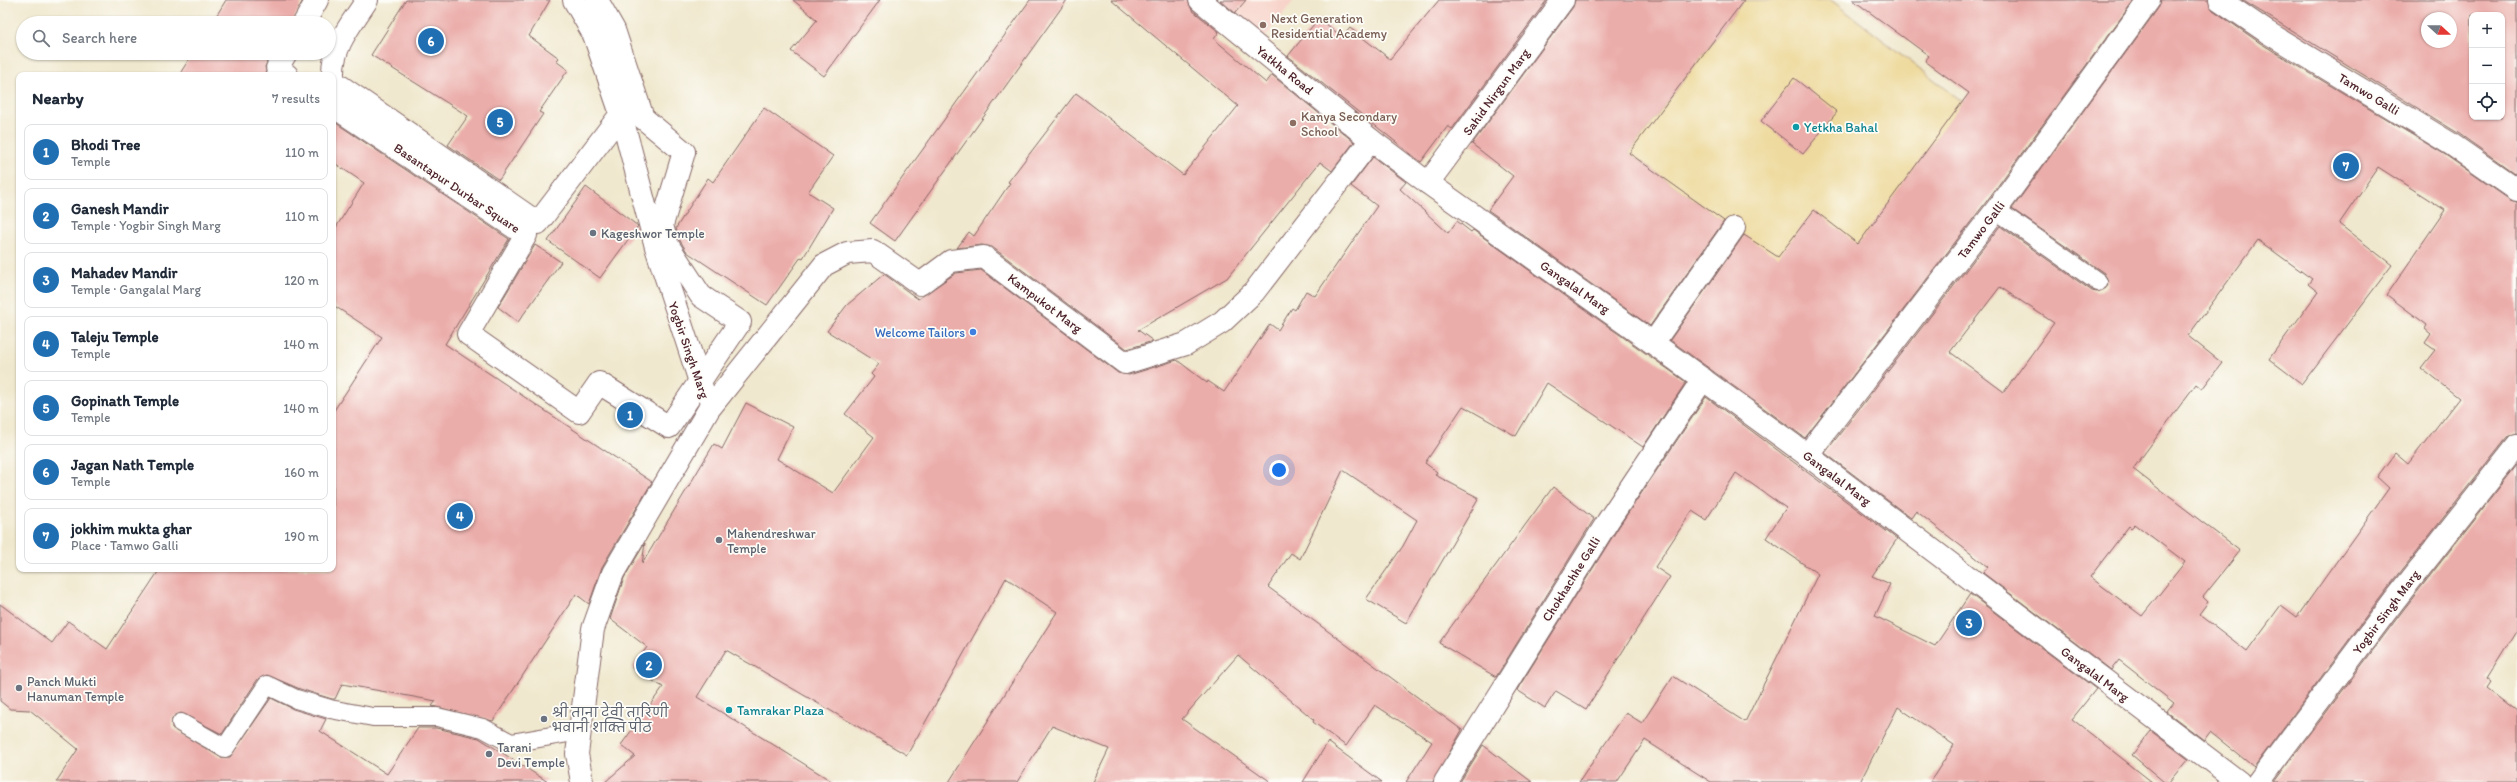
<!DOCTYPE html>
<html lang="en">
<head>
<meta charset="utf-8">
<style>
	body { margin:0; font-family:Itim,"Playpen Sans Deva",sans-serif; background:#f2f2f3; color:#1f2937 }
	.controls { position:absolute; right:12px; top:12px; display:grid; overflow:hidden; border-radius:8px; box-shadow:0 1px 3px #0004 }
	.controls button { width:36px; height:36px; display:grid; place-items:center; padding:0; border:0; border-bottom:1px solid #e0e1e3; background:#fff; color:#1f2937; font:20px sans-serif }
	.compass { position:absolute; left:2421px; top:12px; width:36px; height:36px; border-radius:50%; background:#fff; box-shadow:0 1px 3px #0004; rotate:111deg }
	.you { position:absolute; left:1279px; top:470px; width:14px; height:14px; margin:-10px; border:3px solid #fff; border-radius:50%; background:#1a73e8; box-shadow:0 0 0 6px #1a73e833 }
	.badge { display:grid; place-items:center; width:26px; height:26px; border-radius:50%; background:#1f6fb2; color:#fff; font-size:13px; font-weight:700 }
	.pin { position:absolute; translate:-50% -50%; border:2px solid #fff; box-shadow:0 1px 4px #0006 }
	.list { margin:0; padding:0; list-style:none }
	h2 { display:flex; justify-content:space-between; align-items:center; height:52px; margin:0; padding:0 16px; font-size:17px }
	h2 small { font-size:13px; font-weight:400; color:#747a83 }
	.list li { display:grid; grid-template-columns:26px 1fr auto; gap:12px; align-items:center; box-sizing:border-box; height:56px; margin:0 8px 8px; padding:0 8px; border:1px solid #e0e1e3; border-radius:8px }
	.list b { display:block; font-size:15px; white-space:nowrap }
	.list p { margin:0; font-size:13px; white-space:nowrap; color:#747a83 }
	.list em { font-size:13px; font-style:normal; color:#747a83 }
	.icon { flex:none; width:22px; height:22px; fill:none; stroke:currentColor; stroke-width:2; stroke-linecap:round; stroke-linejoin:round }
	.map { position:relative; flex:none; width:2517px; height:782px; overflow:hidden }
	.search { position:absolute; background:#fff; box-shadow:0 1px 3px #0004; left:16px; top:16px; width:320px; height:44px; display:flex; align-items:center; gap:10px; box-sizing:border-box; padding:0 14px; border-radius:22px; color:#747a83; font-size:15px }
	.panel { position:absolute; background:#fff; box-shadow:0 1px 3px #0004; left:16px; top:72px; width:320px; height:500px; border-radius:8px }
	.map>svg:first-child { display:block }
	.built { fill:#f7d1c7 }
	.sand { fill:#eeda9e; stroke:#9c7c64 }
	.building { fill:#ebadaa; fill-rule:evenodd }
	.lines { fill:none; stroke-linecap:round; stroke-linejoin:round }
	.service-casing { stroke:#846564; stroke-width:20 }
	.pedestrian-casing { stroke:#846564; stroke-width:24 }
	.minor-casing { stroke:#846564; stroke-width:24 }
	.tertiary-casing { stroke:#846564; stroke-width:24 }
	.service { stroke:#fff; stroke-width:18 }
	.pedestrian { stroke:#fff; stroke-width:22 }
	.minor { stroke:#fff; stroke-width:22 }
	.tertiary { stroke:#fff; stroke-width:22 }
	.education-dot { fill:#8d6e63; stroke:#fdfcf7; stroke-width:1.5 }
	.culture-dot { fill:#0f9aa8; stroke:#fdfcf7; stroke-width:1.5 }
	.worship-dot { fill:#6b7280; stroke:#fdfcf7; stroke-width:1.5 }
	.shop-dot { fill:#3f7fe0; stroke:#fdfcf7; stroke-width:1.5 }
	.labels { text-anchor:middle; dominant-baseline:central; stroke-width:3.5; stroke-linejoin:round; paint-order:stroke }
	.education-label { font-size:13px; fill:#785e54; stroke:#fdfcf7; text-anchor:start }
	.street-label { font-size:13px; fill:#4a1f2b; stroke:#fdfcf7 }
	.culture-label { font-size:13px; fill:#0d838f; stroke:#fdfcf7; text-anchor:start }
	.worship-label { font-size:13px; fill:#5b616d; stroke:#fdfcf7; text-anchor:start }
	.shop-label { font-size:13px; fill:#366cbe; stroke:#fdfcf7; text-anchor:end }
</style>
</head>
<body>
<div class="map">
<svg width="2517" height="782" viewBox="0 0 2517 782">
	<rect width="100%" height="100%" fill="#fdfcf7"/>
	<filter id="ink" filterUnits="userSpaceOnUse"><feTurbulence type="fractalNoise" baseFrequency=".025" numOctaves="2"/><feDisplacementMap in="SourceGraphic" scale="8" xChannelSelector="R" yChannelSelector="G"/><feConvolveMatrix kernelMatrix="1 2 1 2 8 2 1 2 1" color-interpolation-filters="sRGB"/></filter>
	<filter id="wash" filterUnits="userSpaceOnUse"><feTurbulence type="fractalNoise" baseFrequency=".012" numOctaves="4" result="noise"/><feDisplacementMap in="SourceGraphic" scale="16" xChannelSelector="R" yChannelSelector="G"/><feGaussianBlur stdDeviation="0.9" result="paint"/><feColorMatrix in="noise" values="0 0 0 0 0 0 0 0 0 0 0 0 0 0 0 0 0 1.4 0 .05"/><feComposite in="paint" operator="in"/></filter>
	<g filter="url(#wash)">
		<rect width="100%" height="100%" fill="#f0e8ce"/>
		<path class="built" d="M1246,0H1294L1266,37L1236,12Z"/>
		<path class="sand" d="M1744,0H1831L1963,102L1823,293L1629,153Z"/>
		<g id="blocks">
			<g class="building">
				<path d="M226,0H303L292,23H212Z"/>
				<path d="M406,0H550L529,36L559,58L556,61L568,70L539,112L543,114L499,180L448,145L468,116L371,55Z"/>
				<path d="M793,0H880L824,76L791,51L817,20Z"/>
				<path d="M1030,0H1067L895,241L870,223Z"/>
				<path d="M1111,0H1188L1192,10L1219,32L1214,39L1266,83L1272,75L1354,142L1332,171L1320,162L1227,278L1138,330L1153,341L1127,349L992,247L982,245L957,248L969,232L974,236L1010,183L1008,182L1076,93L1183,175L1238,106Z"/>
				<path d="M1220,0H1246L1235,13Z"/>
				<path d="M1439,0H1547L1452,129L1448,126L1421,162L1288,56L1319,18L1342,37L1350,28L1390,59Z"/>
				<path d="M1575,0H1744L1629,153L1724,221L1650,326L1488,210L1513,176L1472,144L1573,7Z"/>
				<path d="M1853,0H2134L1986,202L1805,438L1670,340L1744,235L1778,257L1814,210L1858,244L1969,93L1925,61L1929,56Z"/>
				<path d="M2161,0H2208L2213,10L2260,43L2444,154L2510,200L2517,202V433L2507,437L2384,593L2254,767L2210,732L2204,740L2167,712L2174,703L2119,660L2111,670L1983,573L1988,567L1916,511L1911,518L1825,453L2000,226L2092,291L2097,292L2106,288L2108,283L2104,273L2012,209L2159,7ZM2378,167L2445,210L2387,295L2427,325L2425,329L2431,334L2425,343L2435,350L2421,368L2459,398L2408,464L2395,453L2377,477L2389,488L2297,617L2281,605L2247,651L2199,614L2208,602L2203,597L2240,551L2133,469L2196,384L2202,389L2222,363L2188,336L2258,240L2312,279L2308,284L2318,292L2269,359L2302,384L2392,265L2339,224ZM2000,287L2054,323L2004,392L1950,352ZM2135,524L2185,562L2142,616L2090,577L2129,526L2131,528Z"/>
				<path d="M2242,0H2517V175L2458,133ZM2472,15H2502V117H2472ZM2427,18H2451V42H2427Z"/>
				<path d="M193,53H271L265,67L267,75H179Z"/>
				<path d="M1794,78L1837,112L1803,154L1761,121Z"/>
				<path d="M764,108L833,156L808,192L833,208L803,258L801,257L767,305L687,252L679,239L676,228L708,178L713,182Z"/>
				<path d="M333,121L509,239L445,344L652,482L602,567L589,604L576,594L493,721L432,706L436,701L342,684L335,699H332L300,689L267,675L258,679L222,734L181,713L172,718V728L220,757H230L271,698L293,709L326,719L320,731L387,774L418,728H436L479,738L548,782H56L78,749L30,710L10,709L0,701V604L52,643L68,621L107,649L160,569H333V412L382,337L333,305V232L364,183L333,162Z"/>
				<path d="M1373,157L1406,182L1400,189L1448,233L1457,221L1471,232L1473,230L1686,382L1643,447L1547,383L1516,436L1463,406L1425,463L1437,472L1435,475L1479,498L1406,623L1366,599L1403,546L1417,520L1343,470L1300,559L1291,553L1268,587L1462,730L1433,782H1406L1432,742L1375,705L1346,746L1313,722L1314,720L1238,655L1182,719L1271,782H1093L1109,749L1052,726L1017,782H949L1057,612L1006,578L907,755L726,650L697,697L833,782H605L635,756L621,745L663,687L632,668L647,647L610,619L624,578L645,543L642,564L714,444L722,449L746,403L793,427L777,459L833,493L874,437L845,414L874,377L871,374L879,364L827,331L847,305L884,274L918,299L956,273L981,270L1118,373L1129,375L1177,360L1207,383L1208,381L1224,392L1270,324L1278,330L1292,308L1295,310L1306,291L1315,296L1377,206L1351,186Z"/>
				<path d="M586,187L638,226L600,278L548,241Z"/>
				<path d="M535,245L561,262L518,322L498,307Z"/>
				<path d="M1706,397L1897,539L1872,576L1890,584L1875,616L1935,646L1970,594L2096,689L2072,719L2152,782H1930L1954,745L1898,707L1860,782H1711L1645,740L1617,782H1579L1626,713L1642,723L1673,676L1745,722L1818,574L1766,538L1786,508L1736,473L1706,520L1692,511L1655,567L1670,577L1586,709L1556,691L1545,708L1517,690L1618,528Z"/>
				<path d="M2517,465V629L2486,679L2491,683L2487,689L2517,712V782H2274L2404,609Z"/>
				<path d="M1553,487L1594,519L1496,677L1439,643Z"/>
				<path d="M2151,731L2188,759L2169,782H2164L2132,755Z"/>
				<path d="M1328,742L1382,782H1303Z"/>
				<path d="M1483,745L1532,782H1460Z"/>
			</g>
		</g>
	</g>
	<g filter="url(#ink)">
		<use href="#blocks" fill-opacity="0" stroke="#846564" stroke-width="1"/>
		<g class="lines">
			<g class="service-casing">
				<g id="service">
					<path d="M1996,210L2098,282"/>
					<path d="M181,723L225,748L267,685L296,699L330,709L373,717H437L483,728L511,743L580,731"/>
				</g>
			</g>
			<g class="pedestrian-casing">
				<g id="pedestrian">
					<path d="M574,0L594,35L621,114L656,247L703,391"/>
					<path d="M304,23L317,0"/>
					<path d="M286,53L277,68L287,75"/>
					<path d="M333,75C332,45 352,24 367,0"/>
					<path d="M333,81L538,223L621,114"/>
					<path d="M333,106L526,235L468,334L579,412L599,383L669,427L740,322L701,296L667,244L662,225L684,152L643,118L614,30L597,0"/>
					<path d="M1653,343L1734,228"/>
				</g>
			</g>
			<g class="minor-casing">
				<g id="minor">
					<path d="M2220,0L2267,32L2451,144L2517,190"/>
					<path d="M1428,183L1563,0"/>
					<path d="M1807,455L1996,210L2149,0"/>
					<path d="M582,782L577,754L593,629L613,573L709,409L824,265L847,253L873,251L920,284L951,261L984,257L1125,363L1186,344L1222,322L1254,292L1371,140"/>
					<path d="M1445,782L1608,521L1703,379"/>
					<path d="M2258,782L2394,601L2517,445"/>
				</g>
			</g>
			<g class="tertiary-casing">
				<path id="tertiary" d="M1200,0L1371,140L1428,183L1653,343L1807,455L2239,782"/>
			</g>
			<use href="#service" class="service"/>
			<use href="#pedestrian" class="pedestrian"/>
			<use href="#minor" class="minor"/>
			<use href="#tertiary" class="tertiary"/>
		</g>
	</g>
	<g class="education-dot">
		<circle cx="1263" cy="25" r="4"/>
		<circle cx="1293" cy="123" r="4"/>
	</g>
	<g class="culture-dot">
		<circle cx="1796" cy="127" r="4"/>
		<circle cx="729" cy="710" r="4"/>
	</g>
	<g class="worship-dot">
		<circle cx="593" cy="233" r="4"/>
		<circle cx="719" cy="540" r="4"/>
		<circle cx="19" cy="688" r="4"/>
		<circle cx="544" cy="719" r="4"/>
		<circle cx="489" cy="754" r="4"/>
	</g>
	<circle class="shop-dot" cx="973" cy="332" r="4"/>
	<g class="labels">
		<g class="education-label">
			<text x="1271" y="18">Next Generation<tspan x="1271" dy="15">Residential Academy</tspan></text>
			<text x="1301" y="116">Kanya Secondary<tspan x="1301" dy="15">School</tspan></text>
		</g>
		<g class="street-label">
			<text transform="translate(1285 70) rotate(39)">Yatkha Road</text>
			<text transform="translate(1496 92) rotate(-54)">Sahid Nirgun Marg</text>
			<text transform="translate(2369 94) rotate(31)">Tamwo Galli</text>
			<text transform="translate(457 188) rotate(34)">Basantapur Durbar Square</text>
			<text transform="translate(1981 230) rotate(-53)">Tamwo Galli</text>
			<text transform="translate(1575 287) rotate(35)">Gangalal Marg</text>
			<text transform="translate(1045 303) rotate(37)">Kampukot Marg</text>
			<text transform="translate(689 350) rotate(71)">Yogbir Singh Marg</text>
			<text transform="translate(1837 478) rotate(37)">Gangalal Marg</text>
			<text transform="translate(1571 579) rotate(-58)">Chokhachhe Galli</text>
			<text transform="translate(2386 612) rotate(-53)">Yogbir Singh Marg</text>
			<text transform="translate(2095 674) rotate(37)">Gangalal Marg</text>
		</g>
		<g class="culture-label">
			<text x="1804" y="127">Yetkha Bahal</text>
			<text x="737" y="710">Tamrakar Plaza</text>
		</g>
		<g class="worship-label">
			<text x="601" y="233">Kageshwor Temple</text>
			<text x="727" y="533">Mahendreshwar<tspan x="727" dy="15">Temple</tspan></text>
			<text x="27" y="681">Panch Mukti<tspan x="27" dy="15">Hanuman Temple</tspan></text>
			<text x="552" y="712">श्री ताना देवी तारिणी<tspan x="552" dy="15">भवानी शक्ति पीठ</tspan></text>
			<text x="497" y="747">Tarani<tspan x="497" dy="15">Devi Temple</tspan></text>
		</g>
		<g class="shop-label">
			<text x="965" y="332">Welcome Tailors</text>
		</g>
	</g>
</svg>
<div class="controls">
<button>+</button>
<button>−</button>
<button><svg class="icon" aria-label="locate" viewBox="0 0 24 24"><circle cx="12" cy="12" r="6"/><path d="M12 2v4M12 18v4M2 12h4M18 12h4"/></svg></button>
</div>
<svg class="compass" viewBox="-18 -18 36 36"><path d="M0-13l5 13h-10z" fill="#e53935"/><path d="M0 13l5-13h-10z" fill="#747a83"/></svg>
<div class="you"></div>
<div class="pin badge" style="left:630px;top:415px">1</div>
<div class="pin badge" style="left:649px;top:665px">2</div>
<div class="pin badge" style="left:1969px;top:623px">3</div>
<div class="pin badge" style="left:460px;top:516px">4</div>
<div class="pin badge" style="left:500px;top:122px">5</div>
<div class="pin badge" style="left:431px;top:41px">6</div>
<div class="pin badge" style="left:2346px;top:166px">7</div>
<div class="search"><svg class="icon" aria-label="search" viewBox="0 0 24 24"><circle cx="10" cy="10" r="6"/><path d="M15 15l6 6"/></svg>Search here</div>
<section class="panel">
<h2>Nearby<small>7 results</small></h2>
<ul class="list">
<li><span class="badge">1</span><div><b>Bhodi Tree</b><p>Temple</p></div><em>110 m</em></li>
<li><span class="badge">2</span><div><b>Ganesh Mandir</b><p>Temple · Yogbir Singh Marg</p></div><em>110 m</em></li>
<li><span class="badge">3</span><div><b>Mahadev Mandir</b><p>Temple · Gangalal Marg</p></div><em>120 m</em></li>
<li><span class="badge">4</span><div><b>Taleju Temple</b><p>Temple</p></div><em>140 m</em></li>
<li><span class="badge">5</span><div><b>Gopinath Temple</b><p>Temple</p></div><em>140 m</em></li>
<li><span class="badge">6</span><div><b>Jagan Nath Temple</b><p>Temple</p></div><em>160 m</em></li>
<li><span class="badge">7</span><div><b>jokhim mukta ghar</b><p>Place · Tamwo Galli</p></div><em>190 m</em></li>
</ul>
</section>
</div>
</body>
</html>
